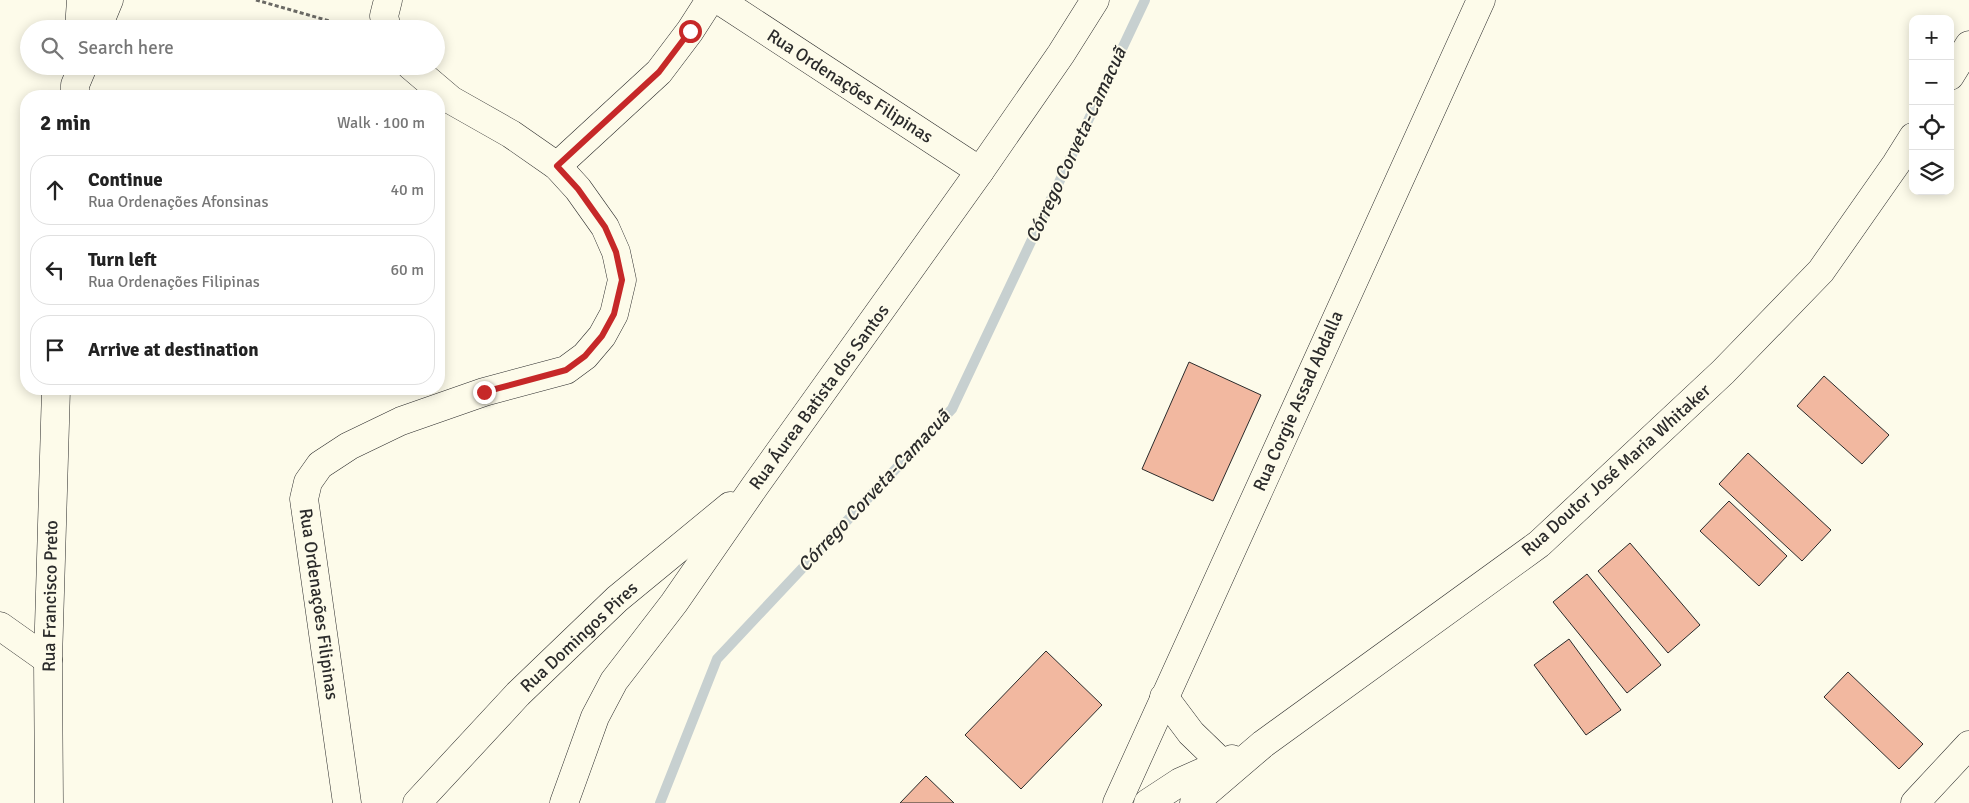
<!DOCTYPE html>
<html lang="en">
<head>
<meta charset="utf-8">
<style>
	body { margin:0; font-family:Signika,sans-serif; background:#f2f2f2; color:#222 }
	.controls { position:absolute; right:15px; top:15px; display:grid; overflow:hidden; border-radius:10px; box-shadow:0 2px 12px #0003 }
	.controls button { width:45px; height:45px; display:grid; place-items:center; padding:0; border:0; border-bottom:1px solid #e0e0e0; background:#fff; color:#222; font:25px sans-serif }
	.stop { position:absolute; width:15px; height:15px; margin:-11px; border:4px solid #c62828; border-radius:50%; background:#fff }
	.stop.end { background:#c62828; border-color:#fff; box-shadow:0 1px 5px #0008 }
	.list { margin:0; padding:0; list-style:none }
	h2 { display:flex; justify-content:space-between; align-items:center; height:65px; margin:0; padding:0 20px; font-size:21px }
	h2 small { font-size:16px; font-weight:400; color:#767676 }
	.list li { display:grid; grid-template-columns:32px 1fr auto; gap:15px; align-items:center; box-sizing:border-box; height:70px; margin:0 10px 10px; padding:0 10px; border:1px solid #e0e0e0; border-radius:20px }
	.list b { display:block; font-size:19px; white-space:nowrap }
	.list p { margin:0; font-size:16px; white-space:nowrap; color:#767676 }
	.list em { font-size:16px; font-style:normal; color:#767676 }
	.icon { flex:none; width:28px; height:28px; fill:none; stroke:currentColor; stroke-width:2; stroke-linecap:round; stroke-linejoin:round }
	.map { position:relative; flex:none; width:1969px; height:803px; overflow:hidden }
	.search { position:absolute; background:#fff; box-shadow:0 2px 12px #0003; left:20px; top:20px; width:425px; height:55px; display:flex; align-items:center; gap:12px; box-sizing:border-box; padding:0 18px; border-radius:28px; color:#767676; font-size:19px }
	.panel { position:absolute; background:#fff; box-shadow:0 2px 12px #0003; left:20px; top:90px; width:425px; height:305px; border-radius:20px }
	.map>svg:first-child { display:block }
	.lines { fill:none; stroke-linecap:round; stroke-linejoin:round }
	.stream { stroke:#c7d0d0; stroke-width:10 }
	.building { fill:#f2b8a0; stroke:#2b2b2b }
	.minor-casing { stroke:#2b2b2b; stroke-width:29 }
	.tertiary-casing { stroke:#2b2b2b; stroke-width:29 }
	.path { stroke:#6a6964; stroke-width:3; stroke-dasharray:4 2.5; stroke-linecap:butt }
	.minor { stroke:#fdfbea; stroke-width:28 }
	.tertiary { stroke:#fdfbea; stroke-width:28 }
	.route { stroke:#c62828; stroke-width:6 }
	.labels { text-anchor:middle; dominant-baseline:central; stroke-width:4; stroke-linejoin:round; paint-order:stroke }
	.street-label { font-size:18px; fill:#2b2b2b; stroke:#fdfbea }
	.water-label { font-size:19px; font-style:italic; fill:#2b2b2b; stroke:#fdfbea }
</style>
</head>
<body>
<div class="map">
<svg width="1969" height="803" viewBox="0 0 1969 803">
	<rect width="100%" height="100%" fill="#fdfbea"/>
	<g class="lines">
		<path class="stream" d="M660,803L717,659L952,409L1145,0"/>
	</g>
	<g class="building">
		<path d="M1189,362L1261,395L1213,501L1142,469Z"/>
		<path d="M1824,376L1889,435L1862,464L1797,406Z"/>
		<path d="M1748,453L1831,530L1802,561L1719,484Z"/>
		<path d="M1729,501L1787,556L1759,586L1700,531Z"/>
		<path d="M1630,543L1700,625L1668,653L1598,571Z"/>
		<path d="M1587,574L1661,665L1627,693L1553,602Z"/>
		<path d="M1569,639L1621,710L1586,735L1534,665Z"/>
		<path d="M1046,651L1102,705L1021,789L965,735Z"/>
		<path d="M1848,672L1923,744L1899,769L1824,697Z"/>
		<path d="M926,776L954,803H900Z"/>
	</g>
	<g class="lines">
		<g class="minor-casing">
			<g id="minor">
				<path d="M719,0L980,171"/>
				<path d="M79,29L81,0"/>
				<path d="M97,29L109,0"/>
				<path d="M387,29L384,16L388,0"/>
				<path d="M1950,76L1969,45"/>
				<path d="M75,96V85L83,66"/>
				<path d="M557,166L659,72L690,31L710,0"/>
				<path d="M0,626L48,660"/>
				<path d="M49,803L48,660L56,389"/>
				<path d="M347,803L304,499L308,482L320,465L349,446L401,421L484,392L566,370L585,356L602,336L614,314L622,280L616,252L605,227L578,189L557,166L511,134L451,100L411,66"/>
				<path d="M417,803L518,694L617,599L730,506"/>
				<path d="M564,803L595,717L614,681L674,603L755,486L980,171L1061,54L1095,0"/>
				<path d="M1148,803L1180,782L1232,759"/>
				<path d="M1194,803L1263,744L1539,544L1723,372L1821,271L1896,164L1913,137"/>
				<path d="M1915,803L1969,745"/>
			</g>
		</g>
		<g class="tertiary-casing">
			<g id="tertiary">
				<path d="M1164,697L1191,733L1222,763"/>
				<path d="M1117,803L1481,0"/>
			</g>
		</g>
		<path class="path" d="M256,0L354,28"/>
		<use href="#minor" class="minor"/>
		<use href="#tertiary" class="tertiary"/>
	</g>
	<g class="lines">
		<path class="route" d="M484,392L566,370L585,356L602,336L614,314L622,280L616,252L605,227L578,189L557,166L659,72L690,31"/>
	</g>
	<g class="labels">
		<g class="street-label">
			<text transform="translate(850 86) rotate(33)">Rua Ordenações Filipinas</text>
			<text transform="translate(819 397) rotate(-54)">Rua Áurea Batista dos Santos</text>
			<text transform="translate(1298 401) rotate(-66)">Rua Corgie Assad Abdalla</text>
			<text transform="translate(1616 470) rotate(-42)">Rua Doutor José Maria Whitaker</text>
			<text transform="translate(50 596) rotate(-89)">Rua Francisco Preto</text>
			<text transform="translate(319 604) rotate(82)">Rua Ordenações Filipinas</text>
			<text transform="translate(579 637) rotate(-43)">Rua Domingos Pires</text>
		</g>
		<g class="water-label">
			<text transform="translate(1076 145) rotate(-65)">Córrego Corveta-Camacuã</text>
			<text transform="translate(874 491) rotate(-47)">Córrego Corveta-Camacuã</text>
		</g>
	</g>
</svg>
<div class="controls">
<button>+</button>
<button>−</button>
<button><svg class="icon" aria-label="locate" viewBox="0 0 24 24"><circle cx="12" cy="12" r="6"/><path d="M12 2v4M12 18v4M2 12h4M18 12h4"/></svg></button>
<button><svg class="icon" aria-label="layers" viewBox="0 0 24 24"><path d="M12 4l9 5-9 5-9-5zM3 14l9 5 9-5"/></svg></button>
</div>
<div class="stop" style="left:690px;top:31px"></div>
<div class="stop end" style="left:484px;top:392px"></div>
<div class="search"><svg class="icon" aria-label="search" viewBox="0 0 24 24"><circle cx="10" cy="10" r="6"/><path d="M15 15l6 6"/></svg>Search here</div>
<section class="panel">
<h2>2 min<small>Walk · 100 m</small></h2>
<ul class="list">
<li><svg class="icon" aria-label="ahead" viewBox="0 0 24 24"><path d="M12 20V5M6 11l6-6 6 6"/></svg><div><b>Continue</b><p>Rua Ordenações Afonsinas</p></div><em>40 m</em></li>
<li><svg class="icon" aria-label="left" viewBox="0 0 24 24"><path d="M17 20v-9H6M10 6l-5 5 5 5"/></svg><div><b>Turn left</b><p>Rua Ordenações Filipinas</p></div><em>60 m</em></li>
<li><svg class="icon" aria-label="arrive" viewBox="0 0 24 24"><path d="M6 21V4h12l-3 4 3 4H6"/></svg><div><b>Arrive at destination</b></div></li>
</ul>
</section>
</div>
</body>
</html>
